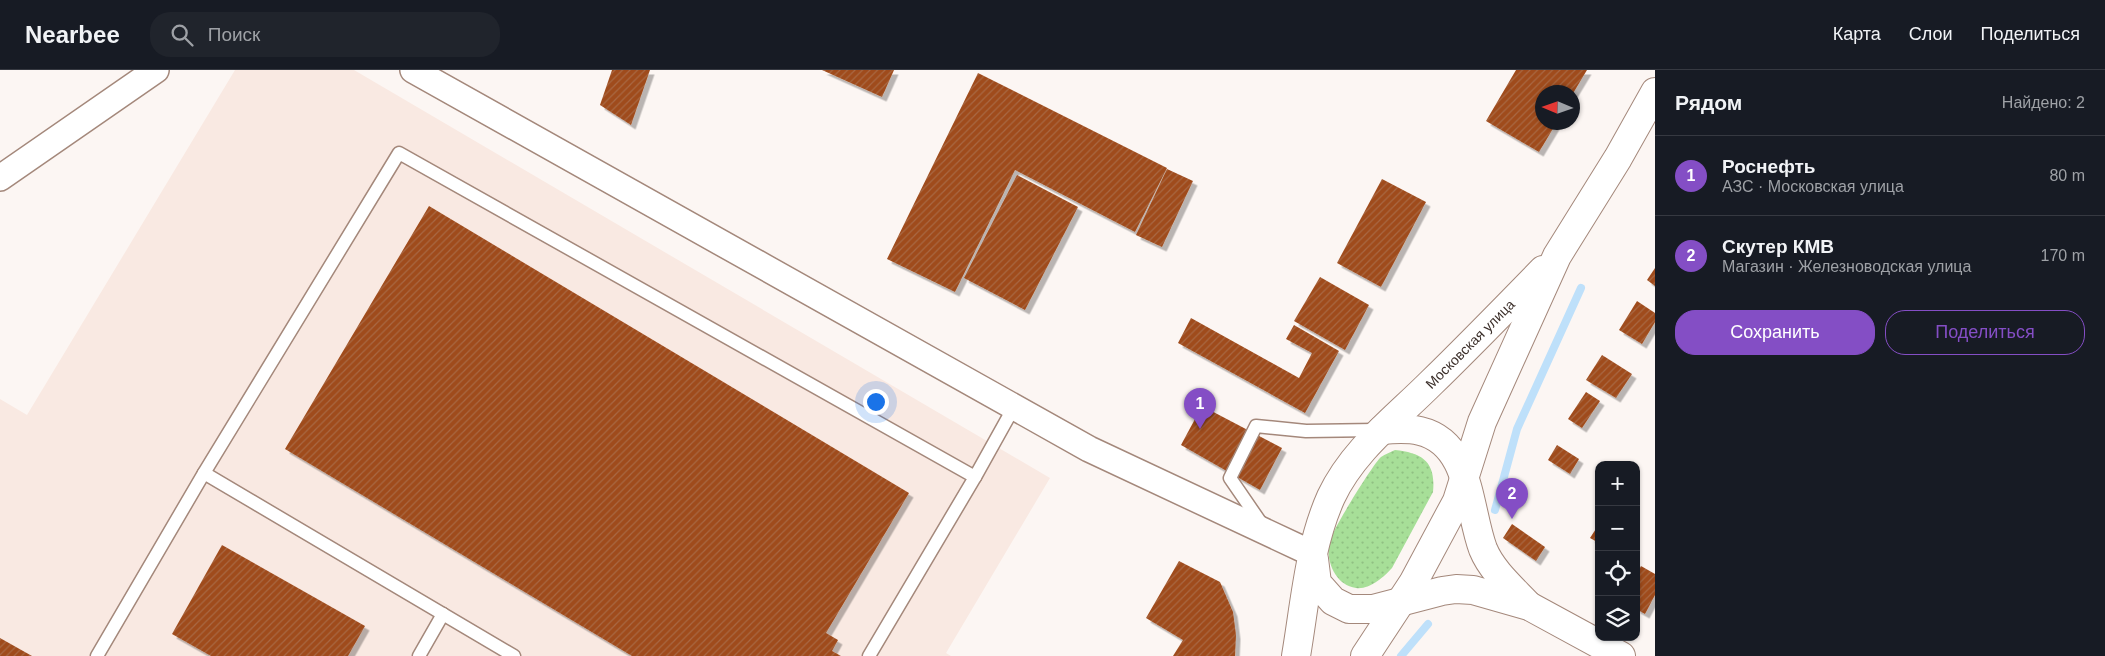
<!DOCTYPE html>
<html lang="ru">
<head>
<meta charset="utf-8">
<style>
	body { margin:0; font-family:Arial,sans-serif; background:#20242c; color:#f1f3f6 }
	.controls { position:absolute; right:15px; bottom:15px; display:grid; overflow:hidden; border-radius:10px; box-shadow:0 1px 4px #0004 }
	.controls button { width:45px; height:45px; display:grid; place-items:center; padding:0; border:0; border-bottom:1px solid #363941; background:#171b24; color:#f1f3f6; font:25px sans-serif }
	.compass { position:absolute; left:1535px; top:15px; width:45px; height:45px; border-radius:50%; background:#171b24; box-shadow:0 1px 4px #0004; rotate:272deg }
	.you { position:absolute; left:875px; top:331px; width:18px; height:18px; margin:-12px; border:4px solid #fff; border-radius:50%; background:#1a73e8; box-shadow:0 0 0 8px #1a73e833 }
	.badge { display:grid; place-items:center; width:32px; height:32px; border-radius:50%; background:#844ec5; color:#fff; font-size:16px; font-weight:700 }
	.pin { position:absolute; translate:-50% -41px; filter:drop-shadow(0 1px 2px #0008) }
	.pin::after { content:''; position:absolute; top:26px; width:18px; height:15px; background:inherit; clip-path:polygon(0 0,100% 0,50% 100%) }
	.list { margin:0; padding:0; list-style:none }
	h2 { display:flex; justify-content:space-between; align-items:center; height:65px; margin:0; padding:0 20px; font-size:21px }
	h2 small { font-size:16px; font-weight:400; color:#9ea1a6 }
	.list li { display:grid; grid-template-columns:32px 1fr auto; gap:15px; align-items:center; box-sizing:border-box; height:80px; padding:0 20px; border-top:1px solid #363941 }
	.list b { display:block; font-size:19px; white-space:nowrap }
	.list p { margin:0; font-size:16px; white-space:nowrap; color:#9ea1a6 }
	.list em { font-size:16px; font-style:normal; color:#9ea1a6 }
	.actions { display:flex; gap:10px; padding:15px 20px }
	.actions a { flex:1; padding:11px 0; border:1px solid #844ec5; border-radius:20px; text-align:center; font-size:18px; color:#844ec5 }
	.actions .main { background:#844ec5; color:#fff }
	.icon { flex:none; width:28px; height:28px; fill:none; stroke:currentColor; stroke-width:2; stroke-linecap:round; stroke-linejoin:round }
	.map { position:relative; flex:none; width:1655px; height:586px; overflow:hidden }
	header { display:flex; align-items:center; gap:30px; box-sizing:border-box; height:70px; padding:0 25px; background:#171b24; border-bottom:1px solid #363941 }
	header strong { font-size:24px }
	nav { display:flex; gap:28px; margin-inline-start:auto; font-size:18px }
	.search { width:350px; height:45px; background:#20242c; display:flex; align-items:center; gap:12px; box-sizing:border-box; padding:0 18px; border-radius:20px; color:#9ea1a6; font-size:19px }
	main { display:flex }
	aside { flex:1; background:#171b24 }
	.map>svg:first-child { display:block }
	.built { fill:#f9e9e2 }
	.grass { fill:url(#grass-dots) }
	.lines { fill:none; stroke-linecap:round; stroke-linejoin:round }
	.stream { stroke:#bee0fa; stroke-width:8 }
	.building { fill:url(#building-hatch); filter:url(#shadow) }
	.lane-casing { stroke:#a4887b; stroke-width:15 }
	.street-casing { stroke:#a4887b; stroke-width:28 }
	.secondary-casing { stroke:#a4887b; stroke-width:30 }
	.lane { stroke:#fff; stroke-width:12 }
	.street { stroke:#fff; stroke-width:25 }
	.secondary { stroke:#fff; stroke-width:28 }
	.labels { text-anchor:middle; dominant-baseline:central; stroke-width:5; stroke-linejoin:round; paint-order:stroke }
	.street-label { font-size:14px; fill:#3a2e29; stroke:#fff }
</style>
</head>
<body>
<header>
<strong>Nearbee</strong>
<div class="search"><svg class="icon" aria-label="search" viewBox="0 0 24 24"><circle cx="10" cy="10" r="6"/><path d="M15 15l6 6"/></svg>Поиск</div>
<nav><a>Карта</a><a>Слои</a><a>Поделиться</a></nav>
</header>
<main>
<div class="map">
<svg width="1655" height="586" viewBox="0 0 1655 586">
	<defs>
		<pattern id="grass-dots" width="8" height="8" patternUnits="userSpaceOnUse" patternTransform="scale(1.25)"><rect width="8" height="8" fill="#a7df98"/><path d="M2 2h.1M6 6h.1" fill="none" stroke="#90c083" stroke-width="1.8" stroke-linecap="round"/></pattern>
		<pattern id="building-hatch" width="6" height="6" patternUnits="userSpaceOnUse" patternTransform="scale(1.25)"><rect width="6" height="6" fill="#9f4b1b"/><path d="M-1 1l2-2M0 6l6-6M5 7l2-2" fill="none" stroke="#a86844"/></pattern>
		<filter id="shadow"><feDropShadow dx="4.5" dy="4.5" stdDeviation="0" flood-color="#0004"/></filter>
	</defs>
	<rect width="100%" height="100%" fill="#fcf6f3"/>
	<path class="built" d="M235,0H354L1050,408L946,583L951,586H0V329L27,345Z"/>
	<path class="grass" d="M1395,380C1423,383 1436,392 1433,422L1392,498C1384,507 1369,520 1356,518C1335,515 1326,491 1329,473C1331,462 1373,394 1381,387C1385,384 1391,382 1395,380Z"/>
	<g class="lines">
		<g class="stream">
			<path d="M1495,440L1517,359L1581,218"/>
			<path d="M1401,586L1428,554"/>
		</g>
	</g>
	<g class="building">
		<path d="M612,0H650L631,55L600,35Z"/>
		<path d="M822,0H894L882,27Z"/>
		<path d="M1516,0H1587L1572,25V22H1542V52H1557L1539,82L1486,51Z"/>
		<path d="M978,3L1167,98L1135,162L1015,100L955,222L887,189Z"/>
		<path d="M1167,99L1193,111L1162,177L1136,165Z"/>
		<path d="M1017,105L1078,137L1025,240L964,208Z"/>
		<path d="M1382,109L1426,132L1381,217L1337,193Z"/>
		<path d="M429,136L909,423L826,563L838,570L832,581L841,586H632L285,379Z"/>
		<path d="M1655,198V216L1647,210Z"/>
		<path d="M1320,207L1369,235L1345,280L1294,251Z"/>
		<path d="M1637,231L1655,243V252L1642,274L1619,260Z"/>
		<path d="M1191,248L1299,308L1312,283L1286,269L1294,255L1339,281L1305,343L1178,273Z"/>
		<path d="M1602,285L1632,304L1616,328L1586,310Z"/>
		<path d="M1586,322L1600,331L1582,358L1568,349Z"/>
		<path d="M1202,336L1282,378L1260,420L1181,375Z"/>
		<path d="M1557,375L1579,389L1570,404L1548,390Z"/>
		<path d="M1512,454L1545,477L1536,491L1503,468Z"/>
		<path d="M1599,454V473L1590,468Z"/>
		<path d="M222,475L365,556L348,586H211L172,564Z"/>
		<path d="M1179,491L1220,512L1233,542L1236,565L1235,586H1173L1183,570L1146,548Z"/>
		<path d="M1641,496L1655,504V525L1645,544L1636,539V504Z"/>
		<path d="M0,568L32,586H0Z"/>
	</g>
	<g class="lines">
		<g class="lane-casing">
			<g id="lane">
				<path d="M204,403L514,586"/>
				<path d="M975,407L1014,337"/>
				<path d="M1263,456L1230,408L1256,356L1306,361L1377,360"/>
				<path d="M97,586L204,403L399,83L975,407L869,586"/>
				<path d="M419,586L443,544"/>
			</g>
		</g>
		<g class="street-casing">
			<g id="street">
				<path d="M413,0L1089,379L1313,484"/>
				<path d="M0,108L156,0"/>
			</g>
		</g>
		<g class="secondary-casing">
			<g id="secondary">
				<path d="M1382,360C1394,359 1408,358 1420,361C1471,373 1468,439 1483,479C1492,501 1512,518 1528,535"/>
				<path d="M1314,489L1317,513L1333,531L1349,539H1373L1442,521L1456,519L1473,520L1529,536L1621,586"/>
				<path d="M1296,586C1305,533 1309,476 1331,427C1353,380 1395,349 1431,313C1469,276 1506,238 1543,200"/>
				<path d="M1365,586L1413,513L1457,431L1482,352L1557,186L1618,88L1655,22"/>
			</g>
		</g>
		<use href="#lane" class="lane"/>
		<use href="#street" class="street"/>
		<use href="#secondary" class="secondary"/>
	</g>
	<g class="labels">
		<g class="street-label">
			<text transform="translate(1470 274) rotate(-45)">Московская улица</text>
		</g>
	</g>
</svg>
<div class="controls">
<button>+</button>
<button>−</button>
<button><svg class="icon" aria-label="locate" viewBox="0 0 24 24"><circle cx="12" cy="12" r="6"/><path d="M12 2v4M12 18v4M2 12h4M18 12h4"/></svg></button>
<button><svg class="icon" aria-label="layers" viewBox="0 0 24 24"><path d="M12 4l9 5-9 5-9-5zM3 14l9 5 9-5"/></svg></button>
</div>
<svg class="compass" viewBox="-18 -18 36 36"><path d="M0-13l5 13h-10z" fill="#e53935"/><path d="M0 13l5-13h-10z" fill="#9ea1a6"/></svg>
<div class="you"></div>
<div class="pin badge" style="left:1200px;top:359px">1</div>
<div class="pin badge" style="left:1512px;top:449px">2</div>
</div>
<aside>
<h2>Рядом<small>Найдено: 2</small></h2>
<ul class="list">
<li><span class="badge">1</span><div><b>Роснефть</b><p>АЗС · Московская улица</p></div><em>80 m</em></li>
<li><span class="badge">2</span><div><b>Скутер КМВ</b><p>Магазин · Железноводская улица</p></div><em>170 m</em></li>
</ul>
<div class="actions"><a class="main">Сохранить</a><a>Поделиться</a></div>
</aside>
</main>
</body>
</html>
